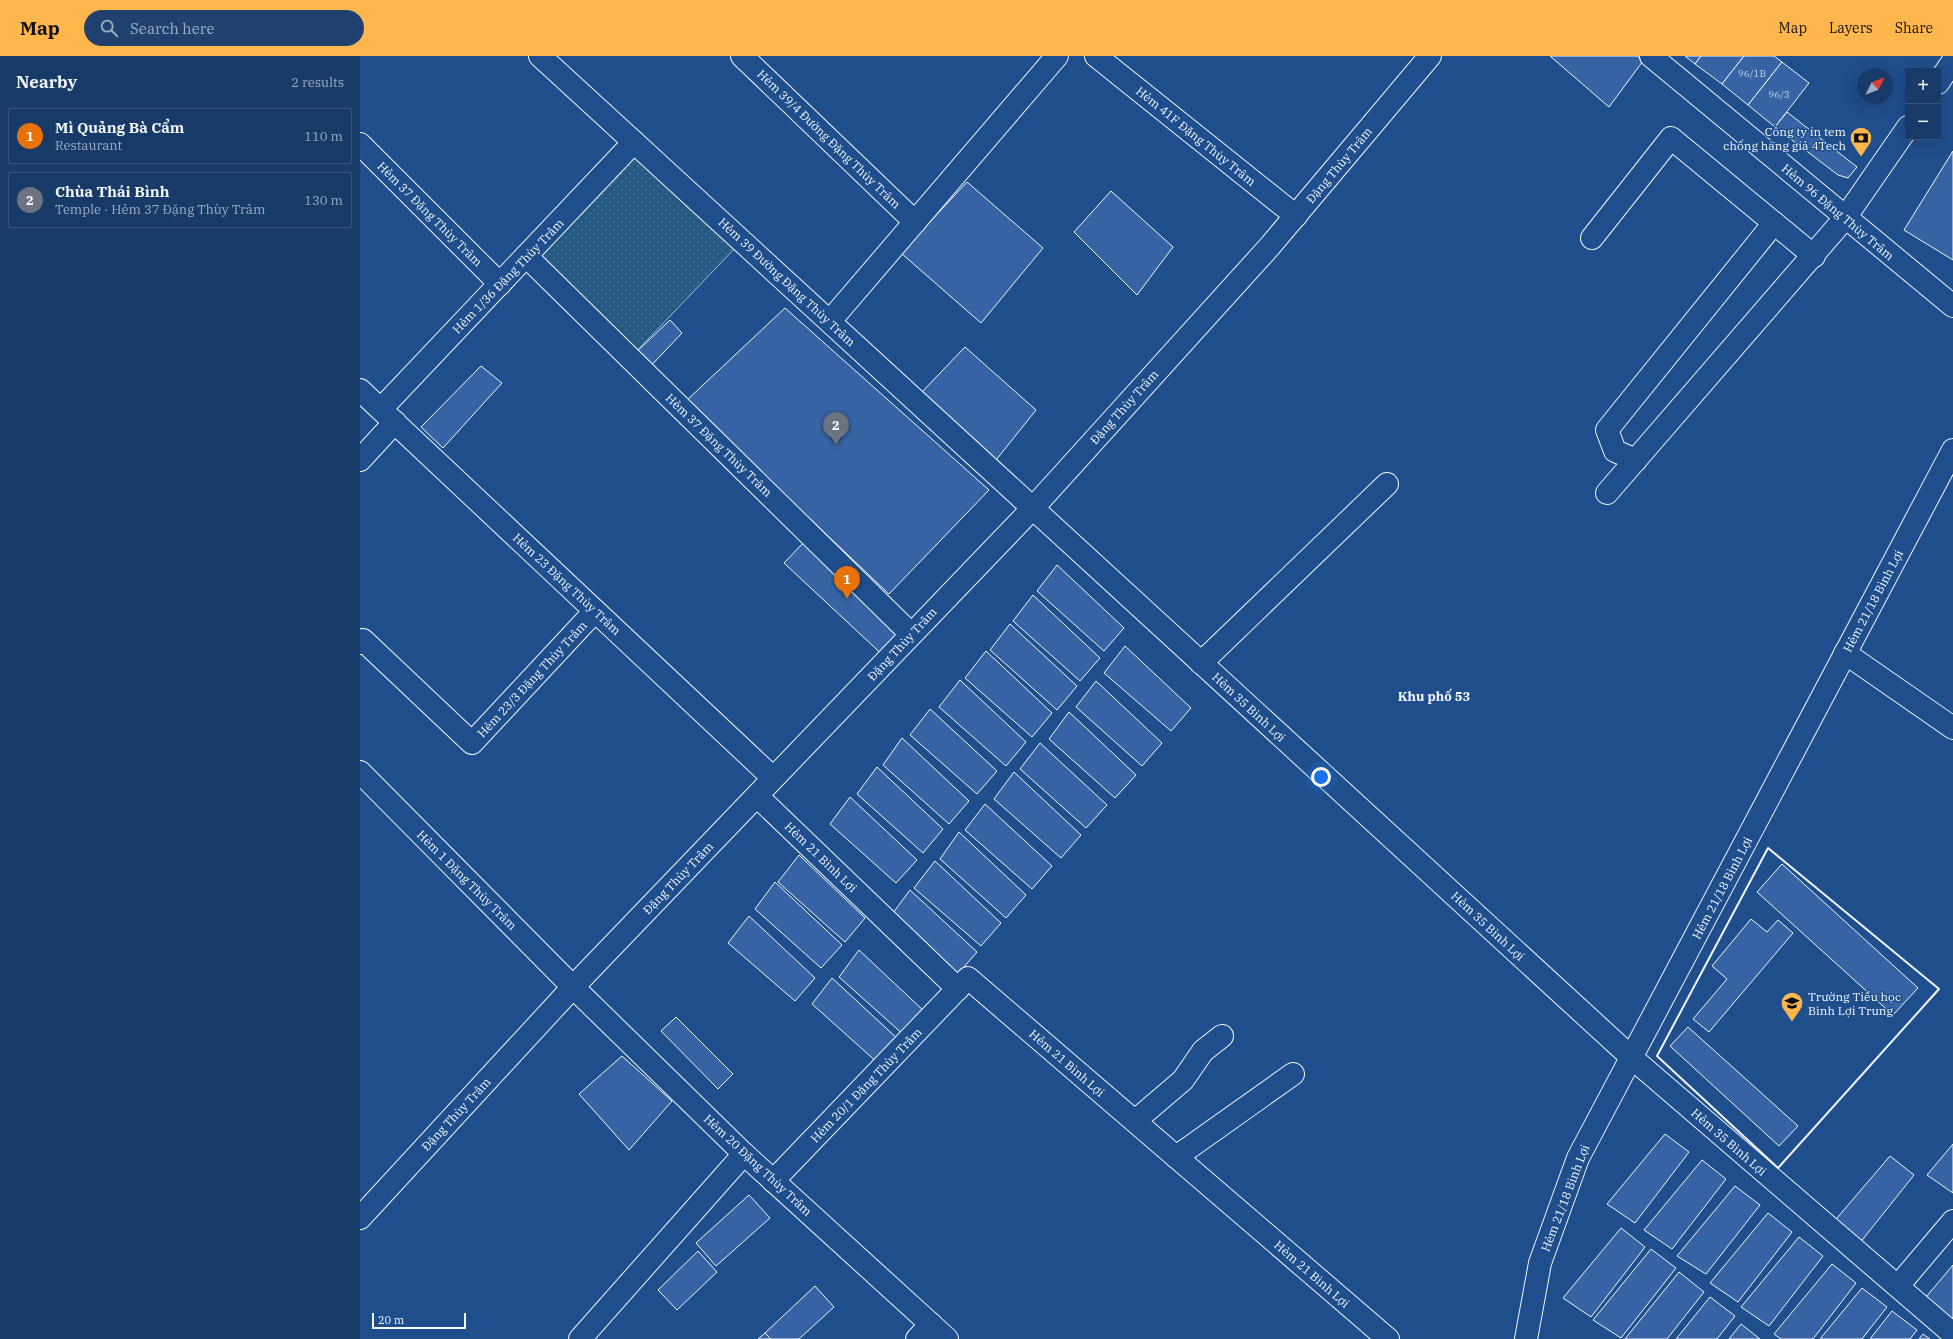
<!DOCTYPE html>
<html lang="en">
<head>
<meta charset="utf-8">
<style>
	body { margin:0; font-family:"IBM Plex Serif",serif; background:#20416f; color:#f1f3f6 }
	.controls { position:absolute; right:12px; top:12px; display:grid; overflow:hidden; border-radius:0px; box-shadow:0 4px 16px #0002 }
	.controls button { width:36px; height:36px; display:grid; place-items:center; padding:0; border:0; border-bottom:1px solid #36547d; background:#173a69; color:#f1f3f6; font:20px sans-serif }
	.compass { position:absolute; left:1497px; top:12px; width:36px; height:36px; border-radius:50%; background:#173a69; box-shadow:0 4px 16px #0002; rotate:48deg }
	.scale { position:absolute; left:12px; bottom:10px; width:94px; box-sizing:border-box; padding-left:4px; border:2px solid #f2f6ff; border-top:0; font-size:11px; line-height:14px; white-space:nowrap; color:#f2f6ff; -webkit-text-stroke:3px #1f4e8c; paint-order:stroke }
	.you { position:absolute; left:961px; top:721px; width:14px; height:14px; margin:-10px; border:3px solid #fff; border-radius:50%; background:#1a73e8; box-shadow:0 0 0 6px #1a73e833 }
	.badge { display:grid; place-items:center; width:26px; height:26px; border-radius:50%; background:#ffb74d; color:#fff; font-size:13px; font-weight:700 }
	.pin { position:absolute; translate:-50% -33px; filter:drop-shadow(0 1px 2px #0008) }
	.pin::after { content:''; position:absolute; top:21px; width:14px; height:12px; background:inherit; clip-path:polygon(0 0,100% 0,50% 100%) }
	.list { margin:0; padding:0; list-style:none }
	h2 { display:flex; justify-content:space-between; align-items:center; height:52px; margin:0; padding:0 16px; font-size:17px }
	h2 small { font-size:13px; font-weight:400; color:#9eadc0 }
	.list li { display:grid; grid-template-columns:26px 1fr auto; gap:12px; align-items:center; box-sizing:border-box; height:56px; margin:0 8px 8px; padding:0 8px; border:1px solid #36547d; border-radius:0px }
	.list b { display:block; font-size:15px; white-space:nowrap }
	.list p { margin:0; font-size:13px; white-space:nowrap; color:#9eadc0 }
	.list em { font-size:13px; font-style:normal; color:#9eadc0 }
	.icon { flex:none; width:22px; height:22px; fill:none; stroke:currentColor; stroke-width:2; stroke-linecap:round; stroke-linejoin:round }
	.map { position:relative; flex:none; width:1593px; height:1283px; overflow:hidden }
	header { display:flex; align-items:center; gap:24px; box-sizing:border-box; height:56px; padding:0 20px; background:#ffb74d; color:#111 }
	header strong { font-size:19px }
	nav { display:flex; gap:22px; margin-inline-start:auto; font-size:14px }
	.search { width:280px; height:36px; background:#20416f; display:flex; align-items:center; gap:10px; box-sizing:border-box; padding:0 14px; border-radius:22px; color:#9eadc0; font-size:15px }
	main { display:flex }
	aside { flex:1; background:#173a69 }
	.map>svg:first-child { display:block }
	.garden { fill:url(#garden-dots); stroke:#a8bbd7 }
	.building { fill:#3563a3; stroke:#f2f6ff }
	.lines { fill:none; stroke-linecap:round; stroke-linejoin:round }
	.minor-casing { stroke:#f2f6ff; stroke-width:24 }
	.major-casing { stroke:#f2f6ff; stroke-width:24 }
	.minor { stroke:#1f4e8c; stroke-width:22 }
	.major { stroke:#1f4e8c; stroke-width:22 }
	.wall { stroke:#f2f6ff; stroke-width:2 }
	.labels { text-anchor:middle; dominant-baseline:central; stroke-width:3; stroke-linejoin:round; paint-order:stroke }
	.number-label { font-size:10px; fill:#c3d1e8 }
	.poi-label { font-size:12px; fill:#f2f6ff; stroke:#1f4e8c; text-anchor:end }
	.street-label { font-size:12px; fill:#f2f6ff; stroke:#1f4e8c }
	.neighbourhood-label { font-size:13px; font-weight:bold; fill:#f2f6ff; stroke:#1f4e8c }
</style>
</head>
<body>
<header>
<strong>Map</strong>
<div class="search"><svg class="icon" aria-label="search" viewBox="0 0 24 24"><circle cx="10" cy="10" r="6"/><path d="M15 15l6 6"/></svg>Search here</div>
<nav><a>Map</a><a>Layers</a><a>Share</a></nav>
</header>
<main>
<aside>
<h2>Nearby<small>2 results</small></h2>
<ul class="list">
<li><span class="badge" style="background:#e8710a">1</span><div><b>Mì Quảng Bà Cẩm</b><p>Restaurant</p></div><em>110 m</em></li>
<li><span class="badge" style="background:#6b7280">2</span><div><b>Chùa Thái Bình</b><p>Temple · Hẻm 37 Đặng Thùy Trâm</p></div><em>130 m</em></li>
</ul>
</aside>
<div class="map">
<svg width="1593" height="1283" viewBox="0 0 1593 1283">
	<defs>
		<pattern id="garden-dots" width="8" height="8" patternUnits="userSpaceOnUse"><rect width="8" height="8" fill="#245a82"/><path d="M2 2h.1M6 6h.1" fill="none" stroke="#447295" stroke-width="1.8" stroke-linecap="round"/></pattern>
	</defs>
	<rect width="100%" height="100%" fill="#1f4e8c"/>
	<path class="garden" d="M274,91L377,190L270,302L168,198Z"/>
	<g class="building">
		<path d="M1190,0H1277L1283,5L1249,51Z"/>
		<path d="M1325,0H1341L1335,8Z"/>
		<path d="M1341,0H1384L1362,28L1335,8Z"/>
		<path d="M1384,0H1414L1422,6L1388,49L1362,28Z"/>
		<path d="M1422,6L1449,27L1415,71L1388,49Z"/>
		<path d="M1427,56L1497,111L1488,122L1478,119L1415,71Z"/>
		<path d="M1593,95V204L1544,174Z"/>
		<path d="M607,126L683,192L621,267L541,197Z"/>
		<path d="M751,135L813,191L777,239L714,176Z"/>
		<path d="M425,252L629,434L529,538L326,345Z"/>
		<path d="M310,264L322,277L286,315L270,302Z"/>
		<path d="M605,291L676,354L636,404L559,339Z"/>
		<path d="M121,310L142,327L83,392L61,371Z"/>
		<path d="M447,483L551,578L528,604L424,507Z"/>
		<path d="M697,509L764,572L744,595L677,535Z"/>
		<path d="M673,539L740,602L720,625L653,565Z"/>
		<path d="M650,568L717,630L697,654L630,594Z"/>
		<path d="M765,590L831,652L811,675L744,617Z"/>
		<path d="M626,595L692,657L672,681L605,622Z"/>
		<path d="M600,624L666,686L646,710L579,651Z"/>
		<path d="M736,625L802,687L782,710L716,651Z"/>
		<path d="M570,653L637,715L617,738L550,679Z"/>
		<path d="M709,656L776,719L755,742L689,683Z"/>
		<path d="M542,682L609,745L589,768L523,709Z"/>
		<path d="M680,687L747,749L726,772L660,713Z"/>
		<path d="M517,711L583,773L563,797L497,738Z"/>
		<path d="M654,716L721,779L701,802L634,743Z"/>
		<path d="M490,741L557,804L536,827L470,768Z"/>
		<path d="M625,748L692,810L672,833L605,774Z"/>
		<path d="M599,776L666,839L646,862L580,803Z"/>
		<path d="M439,799L505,862L485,886L418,826Z"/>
		<path d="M575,805L641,867L621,890L554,832Z"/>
		<path d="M1422,808L1558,932L1533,959L1397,836Z"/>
		<path d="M415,826L482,889L461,912L395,853Z"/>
		<path d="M550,834L617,896L596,920L530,861Z"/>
		<path d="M389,860L455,922L435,945L368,887Z"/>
		<path d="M1391,863L1407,876L1418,864L1433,877L1349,976L1333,963L1367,923L1352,910Z"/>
		<path d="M499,894L565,956L545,980L479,921Z"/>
		<path d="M472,922L539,984L519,1008L452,948Z"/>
		<path d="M316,961L373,1018L358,1033L301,975Z"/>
		<path d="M1328,971L1438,1070L1419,1090L1310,990Z"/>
		<path d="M262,1000L312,1045L269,1094L219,1038Z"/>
		<path d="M1305,1078L1329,1096L1275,1167L1247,1148Z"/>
		<path d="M1593,1088V1137L1567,1119Z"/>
		<path d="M1530,1100L1554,1119L1499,1188L1471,1169Z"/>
		<path d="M1342,1104L1366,1123L1312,1193L1284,1174Z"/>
		<path d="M1375,1130L1400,1149L1346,1218L1317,1200Z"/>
		<path d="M389,1139L410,1162L356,1210L336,1187Z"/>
		<path d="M1408,1157L1432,1176L1378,1246L1350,1227Z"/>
		<path d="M1261,1172L1285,1191L1231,1261L1203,1242Z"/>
		<path d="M1439,1181L1463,1200L1409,1270L1381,1251Z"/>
		<path d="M1291,1193L1316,1212L1261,1282L1233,1264Z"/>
		<path d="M338,1195L357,1216L317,1254L298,1234Z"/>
		<path d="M1472,1208L1496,1227L1453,1283H1421L1414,1278Z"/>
		<path d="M1593,1209V1261L1589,1266L1561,1247Z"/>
		<path d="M1319,1216L1344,1236L1307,1283H1265Z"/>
		<path d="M455,1230L474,1251L439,1283H411L405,1277Z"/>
		<path d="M1502,1232L1527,1251L1502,1283H1460Z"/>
		<path d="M1350,1241L1375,1260L1357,1283H1316Z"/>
		<path d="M1532,1255L1557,1274L1550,1283H1510Z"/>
		<path d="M1381,1268L1400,1283H1369Z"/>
		<path d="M405,1277L411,1283H398Z"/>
		<path d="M1563,1278L1570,1283H1559Z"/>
	</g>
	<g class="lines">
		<g class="minor-casing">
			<g id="minor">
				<path d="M180,0L1272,1002L1593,1278"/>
				<path d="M382,0L555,166"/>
				<path d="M736,0L936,160"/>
				<path d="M1291,0L1593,250"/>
				<path d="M1578,27L1593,5"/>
				<path d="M0,88L140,228"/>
				<path d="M1232,182L1311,82L1454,200"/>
				<path d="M166,200L551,578"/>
				<path d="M470,265L697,0"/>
				<path d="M0,334L413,722"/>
				<path d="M21,353L274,86"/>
				<path d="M0,404L35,366"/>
				<path d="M1276,404L1255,395L1247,374L1414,167"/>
				<path d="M1247,437L1485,162L1548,71"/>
				<path d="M0,587L3,584L112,687L235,555"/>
				<path d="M1485,597L1593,672"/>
				<path d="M841,607L1027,428"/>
				<path d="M0,716L213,931L384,1098L587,1283"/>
				<path d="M397,740L598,933"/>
				<path d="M775,1065L823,1024L843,995L862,980"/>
				<path d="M816,1101L933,1018"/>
				<path d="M413,1125L608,922L1028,1283"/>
				<path d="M1538,1230L1593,1165"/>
				<path d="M220,1283L384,1098"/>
				<path d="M557,1283L571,1268"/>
				<path d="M1166,1283L1180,1207L1218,1102L1593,394"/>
			</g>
		</g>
		<g class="major-casing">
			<path id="major" d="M0,1162L213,931L673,452L910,190L1070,0"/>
		</g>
		<use href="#minor" class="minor"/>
		<use href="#major" class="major"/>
		<path class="wall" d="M1408,792L1579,933L1418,1112L1297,1000Z"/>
	</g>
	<defs>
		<g id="bank-pin" transform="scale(1.15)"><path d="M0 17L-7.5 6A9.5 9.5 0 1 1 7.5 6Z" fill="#ffb74d" stroke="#1f4e8c"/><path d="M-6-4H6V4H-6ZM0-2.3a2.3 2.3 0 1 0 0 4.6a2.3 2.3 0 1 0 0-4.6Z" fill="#111"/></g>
		<g id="school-pin" transform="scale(1.15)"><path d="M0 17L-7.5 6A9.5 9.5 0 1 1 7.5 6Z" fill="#ffb74d" stroke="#1f4e8c"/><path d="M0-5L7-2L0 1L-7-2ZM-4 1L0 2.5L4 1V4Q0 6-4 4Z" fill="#111"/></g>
	</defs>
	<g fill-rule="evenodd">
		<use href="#bank-pin" x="1501" y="82"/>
		<use href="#school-pin" x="1432" y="947"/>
	</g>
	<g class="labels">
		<g class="number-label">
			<text x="1392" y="17">96/1B</text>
			<text x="1419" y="38">96/3</text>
		</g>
		<g class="poi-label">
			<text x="1486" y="75">Công ty in tem<tspan x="1486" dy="14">chống hàng giả 4Tech</tspan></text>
			<text x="1448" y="940" text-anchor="start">Trường Tiểu học<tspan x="1448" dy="14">Bình Lợi Trung</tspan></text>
		</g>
		<g class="street-label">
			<text transform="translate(836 80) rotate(39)">Hẻm 41F Đặng Thùy Trâm</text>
			<text transform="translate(469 83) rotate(44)">Hẻm 39/4 Đường Đặng Thùy Trâm</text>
			<text transform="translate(979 109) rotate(-50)">Đặng Thùy Trâm</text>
			<text transform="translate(1478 156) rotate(40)">Hẻm 96 Đặng Thùy Trâm</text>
			<text transform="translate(70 158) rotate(45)">Hẻm 37 Đặng Thùy Trâm</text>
			<text transform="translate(148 220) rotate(-46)">Hẻm 1/36 Đặng Thùy Trâm</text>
			<text transform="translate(427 226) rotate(43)">Hẻm 39 Đường Đặng Thùy Trâm</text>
			<text transform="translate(764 351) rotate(-48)">Đặng Thùy Trâm</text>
			<text transform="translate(359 389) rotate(44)">Hẻm 37 Đặng Thùy Trâm</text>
			<text transform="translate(207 528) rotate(43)">Hẻm 23 Đặng Thùy Trâm</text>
			<text transform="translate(1513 545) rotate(-62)">Hẻm 21/18 Bình Lợi</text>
			<text transform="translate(542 588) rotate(-47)">Đặng Thùy Trâm</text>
			<text transform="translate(172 623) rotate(-47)">Hẻm 23/3 Đặng Thùy Trâm</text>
			<text transform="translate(889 651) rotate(43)">Hẻm 35 Bình Lợi</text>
			<text transform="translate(461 801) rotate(44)">Hẻm 21 Bình Lợi</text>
			<text transform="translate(318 822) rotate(-46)">Đặng Thùy Trâm</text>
			<text transform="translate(107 824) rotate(45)">Hẻm 1 Đặng Thùy Trâm</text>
			<text transform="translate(1362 832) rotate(-62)">Hẻm 21/18 Bình Lợi</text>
			<text transform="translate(1128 870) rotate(43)">Hẻm 35 Bình Lợi</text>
			<text transform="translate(707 1007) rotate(41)">Hẻm 21 Bình Lợi</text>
			<text transform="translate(506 1029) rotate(-46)">Hẻm 20/1 Đặng Thùy Trâm</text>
			<text transform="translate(96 1058) rotate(-47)">Đặng Thùy Trâm</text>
			<text transform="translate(1369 1086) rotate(41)">Hẻm 35 Bình Lợi</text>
			<text transform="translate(398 1109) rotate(43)">Hẻm 20 Đặng Thùy Trâm</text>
			<text transform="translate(1205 1142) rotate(-69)">Hẻm 21/18 Bình Lợi</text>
			<text transform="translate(952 1218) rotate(41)">Hẻm 21 Bình Lợi</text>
		</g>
		<g class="neighbourhood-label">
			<text x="1074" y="640">Khu phố 53</text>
		</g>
	</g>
</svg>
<div class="controls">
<button>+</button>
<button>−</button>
</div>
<svg class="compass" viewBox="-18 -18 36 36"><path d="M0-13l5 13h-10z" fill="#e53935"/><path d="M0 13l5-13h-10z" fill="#9eadc0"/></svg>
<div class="scale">20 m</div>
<div class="you"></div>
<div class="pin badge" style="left:487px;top:543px;background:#e8710a">1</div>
<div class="pin badge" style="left:476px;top:389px;background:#6b7280">2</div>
</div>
</main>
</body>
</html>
